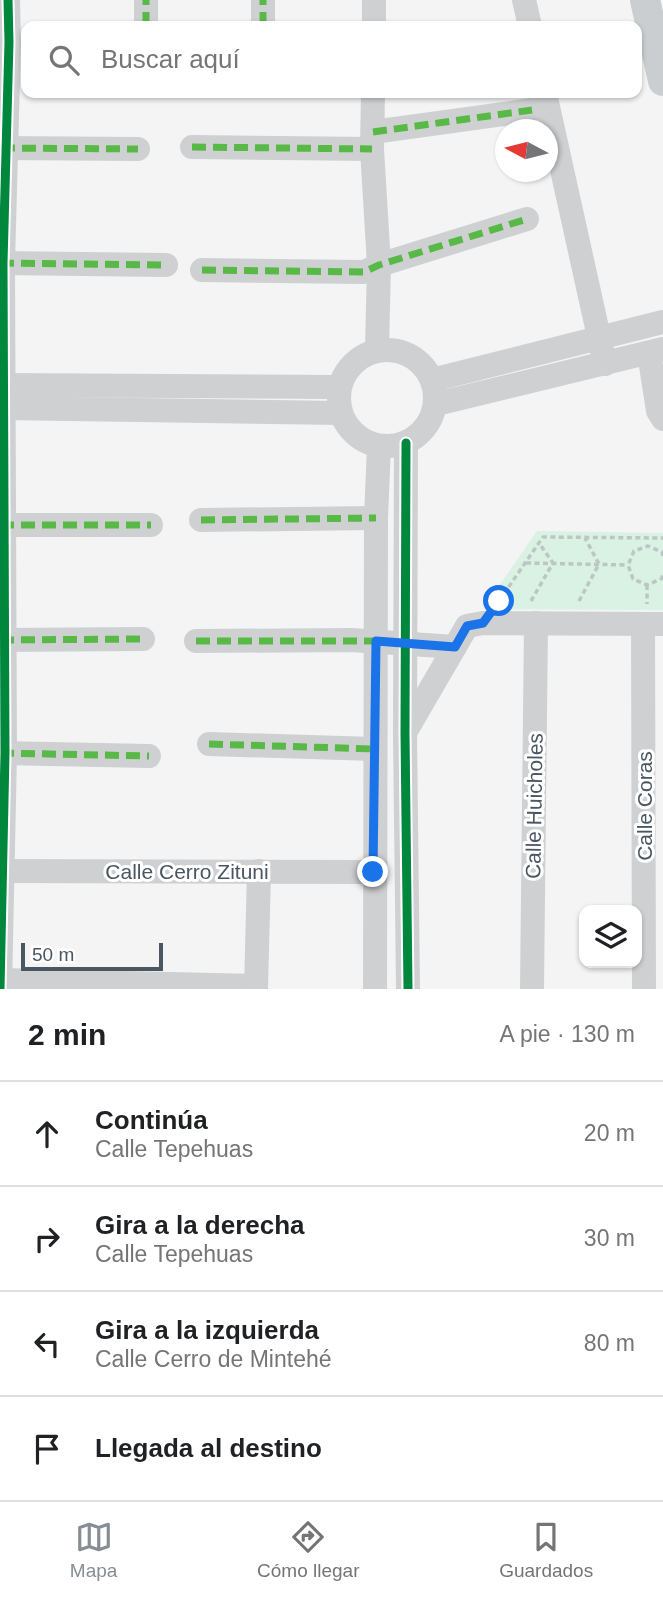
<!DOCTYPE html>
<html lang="es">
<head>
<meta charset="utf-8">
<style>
	body { margin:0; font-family:Helvetica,sans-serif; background:#f6f6f6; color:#202124 }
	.controls { position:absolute; right:21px; bottom:21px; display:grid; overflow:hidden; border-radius:14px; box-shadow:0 2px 5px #0004 }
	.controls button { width:63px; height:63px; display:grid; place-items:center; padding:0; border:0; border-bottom:2px solid #e0e0e0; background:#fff; color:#202124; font:35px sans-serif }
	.compass { position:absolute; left:495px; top:119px; width:63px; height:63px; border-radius:50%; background:#fff; box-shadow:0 2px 5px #0004; rotate:277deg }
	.scale { position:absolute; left:21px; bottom:18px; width:142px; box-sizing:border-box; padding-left:7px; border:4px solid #4a5661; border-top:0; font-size:19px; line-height:24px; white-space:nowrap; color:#4a5661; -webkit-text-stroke:5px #fff; paint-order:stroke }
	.stop { position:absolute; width:21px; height:21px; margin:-16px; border:5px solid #1a73e8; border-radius:50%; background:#fff }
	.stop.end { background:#1a73e8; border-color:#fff; box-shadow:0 2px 7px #0008 }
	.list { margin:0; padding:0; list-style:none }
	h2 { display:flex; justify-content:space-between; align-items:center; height:91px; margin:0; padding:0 28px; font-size:30px }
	h2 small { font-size:23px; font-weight:400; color:#757577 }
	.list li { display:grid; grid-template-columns:46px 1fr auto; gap:21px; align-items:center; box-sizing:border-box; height:105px; padding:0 28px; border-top:2px solid #e0e0e0 }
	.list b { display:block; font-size:26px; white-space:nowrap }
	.list p { margin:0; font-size:23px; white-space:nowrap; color:#757577 }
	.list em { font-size:23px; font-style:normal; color:#757577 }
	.icon { flex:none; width:38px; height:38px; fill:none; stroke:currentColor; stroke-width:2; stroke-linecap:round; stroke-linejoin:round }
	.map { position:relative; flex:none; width:663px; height:989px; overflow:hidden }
	.search { position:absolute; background:#fff; box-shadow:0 2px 5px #0004; left:21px; right:21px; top:21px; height:77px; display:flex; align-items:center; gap:18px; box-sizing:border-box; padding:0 24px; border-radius:14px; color:#757577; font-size:26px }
	.sheet { height:511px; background:#fff }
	nav { display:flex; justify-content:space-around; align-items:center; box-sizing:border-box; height:98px; border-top:2px solid #e0e0e0; background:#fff; font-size:19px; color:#757577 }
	nav a { display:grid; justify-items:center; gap:4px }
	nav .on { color:#868d94 }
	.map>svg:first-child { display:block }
	.green { fill:#d9f2e3 }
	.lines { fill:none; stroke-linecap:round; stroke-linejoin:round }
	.path { stroke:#bcc7c4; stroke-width:3.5; stroke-dasharray:5 3.5; stroke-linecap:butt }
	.minor { stroke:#ced0d2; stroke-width:24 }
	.major { stroke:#caced1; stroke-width:30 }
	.quiet { stroke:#58b947; stroke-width:7; stroke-dasharray:14 7; stroke-linecap:butt }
	.cycleway-casing { stroke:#fff; stroke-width:13 }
	.cycleway { stroke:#00873e; stroke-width:9 }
	.route { stroke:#1a73e8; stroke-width:9 }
	.labels { text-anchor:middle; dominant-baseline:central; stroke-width:6; stroke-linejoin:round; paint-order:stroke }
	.street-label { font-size:21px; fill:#4a5661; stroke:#fff }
</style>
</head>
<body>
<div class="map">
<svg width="663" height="989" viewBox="0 0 663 989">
	<rect width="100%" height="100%" fill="#f4f4f4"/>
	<path class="green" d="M537,531L663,533V610L483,609Z"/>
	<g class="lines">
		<g class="path">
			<path d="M663,556L662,552L648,546L634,551L628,565L633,579L647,585L661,579L663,575"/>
			<path d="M526,563L628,565"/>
			<path d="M647,585V604"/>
			<path d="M499,601L543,537L663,538"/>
			<path d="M531,601L553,563L539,543"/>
			<path d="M579,601L599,564L585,538"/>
		</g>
		<g class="minor">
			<path d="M524,0L530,26"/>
			<path d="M146,26V0"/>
			<path d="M263,26V0"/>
			<path d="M374,26V0"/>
			<path d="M373,93L372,149L379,265L377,350"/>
			<path d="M545,93L605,364"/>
			<path d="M373,132L532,110"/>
			<path d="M192,147L372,149"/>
			<path d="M0,148L138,149"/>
			<path d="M0,263L166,265"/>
			<path d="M202,270L364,272L379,265L527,219"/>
			<circle cx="387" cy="398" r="48"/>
			<path d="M649,353L658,411L663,419"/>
			<path d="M432,380L663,322"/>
			<path d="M0,385L339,387"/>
			<path d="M436,404L663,349"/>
			<path d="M0,408L340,413"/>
			<path d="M406,443L405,733L408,989"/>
			<path d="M201,520L376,518"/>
			<path d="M0,525H151"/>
			<path d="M643,624L644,989"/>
			<path d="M0,640L143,639"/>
			<path d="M196,641L351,640L455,647"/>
			<path d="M406,731L467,626L483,623L663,624"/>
			<path d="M209,744L374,749"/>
			<path d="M0,753L149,756"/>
			<path d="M0,871L373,872"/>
			<path d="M0,980L256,986"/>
			<path d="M0,989L5,753L3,263L9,42L8,0"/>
			<path d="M256,989L259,871"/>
			<path d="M375,989L376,518L379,446"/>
			<path d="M532,989L536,623"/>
		</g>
		<path class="major" d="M645,0L663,81"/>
		<g class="quiet">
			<path d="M146,26V0"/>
			<path d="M263,26V0"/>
			<path d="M373,132L532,110"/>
			<path d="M192,147L372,149"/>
			<path d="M1,148L138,149"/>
			<path d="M0,263L166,265"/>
			<path d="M202,270L364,272L379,265L527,219"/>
			<path d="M201,520L376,518"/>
			<path d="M0,525H151"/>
			<path d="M0,640L143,639"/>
			<path d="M196,641H376"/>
			<path d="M209,744L374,749"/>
			<path d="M0,753L149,756"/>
		</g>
		<g class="cycleway-casing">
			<g id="cycleway">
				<path d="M406,443L405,733L408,989"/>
				<path d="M0,989L5,753L3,263L9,42L8,0"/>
			</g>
		</g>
		<use href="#cycleway" class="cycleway"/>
	</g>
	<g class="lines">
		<path class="route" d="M373,872L376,641L455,647L467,626L483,623L499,601"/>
	</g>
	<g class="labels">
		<g class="street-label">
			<text transform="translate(534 806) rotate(-89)">Calle Huicholes</text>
			<text transform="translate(644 806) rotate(-90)">Calle Coras</text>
			<text x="187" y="871">Calle Cerro Zituni</text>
		</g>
	</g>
</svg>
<div class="controls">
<button><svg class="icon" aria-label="layers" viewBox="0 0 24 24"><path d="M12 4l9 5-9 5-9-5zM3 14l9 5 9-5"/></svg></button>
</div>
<svg class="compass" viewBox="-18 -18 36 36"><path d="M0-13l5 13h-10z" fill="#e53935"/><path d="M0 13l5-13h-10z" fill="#757577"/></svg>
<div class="scale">50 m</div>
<div class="stop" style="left:499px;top:601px"></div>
<div class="stop end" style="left:373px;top:872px"></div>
<div class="search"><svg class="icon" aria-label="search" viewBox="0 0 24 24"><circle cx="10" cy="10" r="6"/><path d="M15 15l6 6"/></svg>Buscar aquí</div>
</div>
<section class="sheet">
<h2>2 min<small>A pie · 130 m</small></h2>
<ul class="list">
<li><svg class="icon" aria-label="ahead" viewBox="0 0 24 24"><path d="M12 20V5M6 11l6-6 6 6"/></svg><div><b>Continúa</b><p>Calle Tepehuas</p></div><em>20 m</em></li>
<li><svg class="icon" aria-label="right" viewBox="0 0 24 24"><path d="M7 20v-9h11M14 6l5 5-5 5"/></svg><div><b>Gira a la derecha</b><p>Calle Tepehuas</p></div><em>30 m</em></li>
<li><svg class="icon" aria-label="left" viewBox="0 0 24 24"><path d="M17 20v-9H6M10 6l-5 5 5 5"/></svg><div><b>Gira a la izquierda</b><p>Calle Cerro de Mintehé</p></div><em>80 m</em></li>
<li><svg class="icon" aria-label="arrive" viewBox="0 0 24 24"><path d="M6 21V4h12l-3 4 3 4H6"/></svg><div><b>Llegada al destino</b></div></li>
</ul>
</section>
<nav>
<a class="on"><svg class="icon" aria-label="map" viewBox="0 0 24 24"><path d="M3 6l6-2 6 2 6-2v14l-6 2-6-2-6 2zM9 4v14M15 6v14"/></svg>Mapa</a>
<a><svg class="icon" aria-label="directions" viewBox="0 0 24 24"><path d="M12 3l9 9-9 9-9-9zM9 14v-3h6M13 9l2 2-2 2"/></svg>Cómo llegar</a>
<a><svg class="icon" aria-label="saved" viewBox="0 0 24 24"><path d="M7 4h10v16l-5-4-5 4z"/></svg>Guardados</a>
</nav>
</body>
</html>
